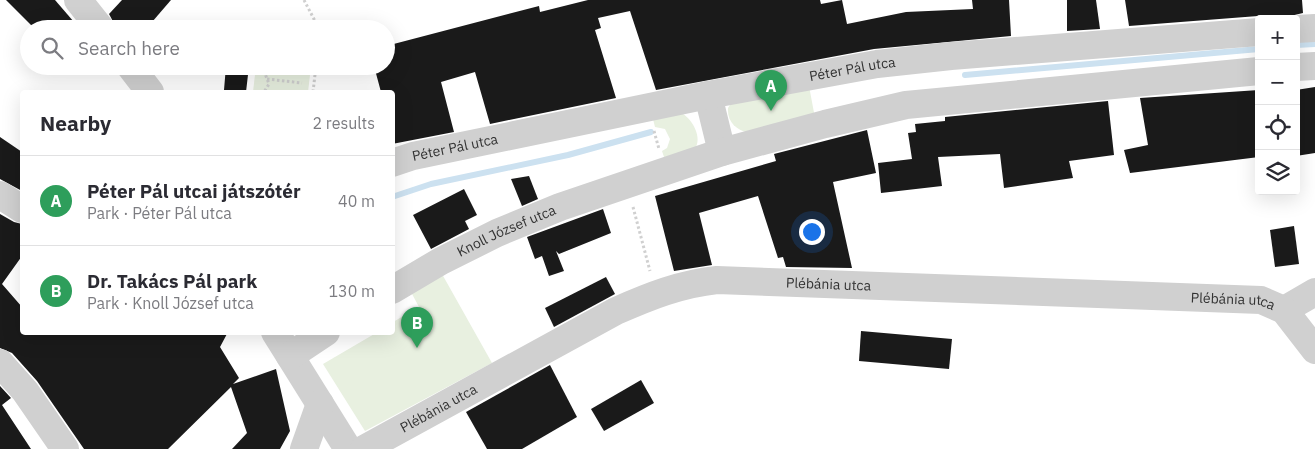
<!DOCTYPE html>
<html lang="en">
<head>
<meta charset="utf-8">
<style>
	body { margin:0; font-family:"IBM Plex Sans",sans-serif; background:#f7f7f7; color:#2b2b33 }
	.controls { position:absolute; right:15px; top:15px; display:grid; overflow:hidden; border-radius:5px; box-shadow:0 5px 20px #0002 }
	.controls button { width:45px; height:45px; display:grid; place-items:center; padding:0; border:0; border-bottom:1px solid #e1e1e2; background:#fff; color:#2b2b33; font:25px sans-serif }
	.you { position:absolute; left:811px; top:231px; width:18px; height:18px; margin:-12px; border:4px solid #fff; border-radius:50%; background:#1a73e8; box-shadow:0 0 0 8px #1a73e833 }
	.badge { display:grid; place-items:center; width:32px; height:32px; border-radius:50%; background:#111827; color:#fff; font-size:16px; font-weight:700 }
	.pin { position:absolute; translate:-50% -41px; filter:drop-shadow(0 1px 2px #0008) }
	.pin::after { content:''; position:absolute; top:26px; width:18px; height:15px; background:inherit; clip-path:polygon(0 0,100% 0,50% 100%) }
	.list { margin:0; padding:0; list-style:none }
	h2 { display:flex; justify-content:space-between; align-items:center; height:65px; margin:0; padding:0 20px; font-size:21px }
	h2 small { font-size:16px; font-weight:400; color:#7c7c81 }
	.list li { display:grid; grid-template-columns:32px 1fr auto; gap:15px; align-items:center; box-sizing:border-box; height:90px; padding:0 20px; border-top:1px solid #e1e1e2 }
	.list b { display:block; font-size:19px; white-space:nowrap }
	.list p { margin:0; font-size:16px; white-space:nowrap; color:#7c7c81 }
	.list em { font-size:16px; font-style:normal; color:#7c7c81 }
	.icon { flex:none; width:28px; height:28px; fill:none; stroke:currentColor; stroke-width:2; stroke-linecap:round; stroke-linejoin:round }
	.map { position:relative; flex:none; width:1315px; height:449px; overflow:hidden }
	.search { position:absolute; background:#fff; box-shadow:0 5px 20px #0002; left:20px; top:20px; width:375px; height:55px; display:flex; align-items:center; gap:12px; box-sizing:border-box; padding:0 18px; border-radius:28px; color:#7c7c81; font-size:19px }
	.panel { position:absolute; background:#fff; box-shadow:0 5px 20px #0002; left:20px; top:90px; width:375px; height:245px; border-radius:5px }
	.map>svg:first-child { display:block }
	.green { fill:#e8f0e0 }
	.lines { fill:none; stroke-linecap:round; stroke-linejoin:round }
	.stream { stroke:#cce1f0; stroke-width:6 }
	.building { fill:#1a1a1a }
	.path { stroke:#d0d0d0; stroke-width:3; stroke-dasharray:2.5 2.5; stroke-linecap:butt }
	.minor { stroke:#d0d0d0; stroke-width:28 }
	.labels { text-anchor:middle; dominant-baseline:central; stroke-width:5; stroke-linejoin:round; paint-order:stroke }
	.street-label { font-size:14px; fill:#333; stroke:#fff }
</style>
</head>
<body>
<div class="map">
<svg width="1315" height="449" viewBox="0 0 1315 449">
	<rect width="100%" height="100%" fill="#fff"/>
	<g class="green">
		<path d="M256,66H311L308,92H253Z"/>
		<path d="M809,86L815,118L749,133C736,130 727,122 728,108L732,102Z"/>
		<path d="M683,114C693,120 705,141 692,152C685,157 674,160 666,163L662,151L667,148L670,139L665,129L655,127L652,115Z"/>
		<path d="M442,274L492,363L365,431L323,364L376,333L392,332L393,322L419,307L411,292Z"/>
	</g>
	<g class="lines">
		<g class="stream">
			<path d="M1296,45L1315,44"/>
			<path d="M965,75L1259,49"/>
			<path d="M392,197L431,184L568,155L651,132"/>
		</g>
	</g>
	<g class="building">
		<path d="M6,0H55L80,29H35Z"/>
		<path d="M122,0H171L146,29H117L109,14Z"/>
		<path d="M588,0H820L821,4L842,0L847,24L906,12L973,9L972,0H1009L1011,36L874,49L656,90L630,11L598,18L601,28L595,30L616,98L490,124L475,72L441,82L454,132L392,144V92H381L374,66H386V46L539,6L540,12Z"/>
		<path d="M1067,0H1096L1100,29L1067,31Z"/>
		<path d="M1125,0H1302L1303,13L1286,17L1258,16L1129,26Z"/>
		<path d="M226,66H249L246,92H228V90H224Z"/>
		<path d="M1315,87V153L1296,156V90Z"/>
		<path d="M1259,90V157L1130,173L1124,150L1148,145L1140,98Z"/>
		<path d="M1108,101L1114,155L1069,161L1073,178L1004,188L1000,154L938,157L942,186L881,193L878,163L912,159L908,133L916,132L915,124L945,121V117Z"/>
		<path d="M867,130L876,173L833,182L852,268L786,267L783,257L778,258L758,196L699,213L712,265L674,271L655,196L776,161L774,154Z"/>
		<path d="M0,137L22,152V191L0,179Z"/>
		<path d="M529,176L538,199L522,206L511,179Z"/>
		<path d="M464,189L477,215L465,221L469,229L431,249L413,215Z"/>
		<path d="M603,209L611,233L559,254L556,251L564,271L549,276L542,256L535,259L527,237Z"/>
		<path d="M0,214L14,222L22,224V256L2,284L22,307V332H228L220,347L239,378L233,384L276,369L290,431L280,449H232L247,433L231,387L168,449H84L37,381L12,353L0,348Z"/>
		<path d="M1294,226L1299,264L1275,267L1270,230Z"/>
		<path d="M606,277L615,294L554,327L545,308Z"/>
		<path d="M861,331L952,339L949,369L859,361Z"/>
		<path d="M550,365L577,417L522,449H487L466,412Z"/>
		<path d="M641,380L654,403L604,431L591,409Z"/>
		<path d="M0,386L11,398L2,405L31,449H0Z"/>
	</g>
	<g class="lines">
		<g class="path">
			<path d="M304,0L315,21L316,29"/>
			<path d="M262,66L269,84L264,92"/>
			<path d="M267,79L302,83"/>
			<path d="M313,92L316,66"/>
			<path d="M654,131L659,149"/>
			<path d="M633,207L650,271"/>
		</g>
		<g class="minor">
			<path d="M78,0L101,29"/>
			<path d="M1296,29L1315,28"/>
			<path d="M130,66L150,92"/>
			<path d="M1296,67L1315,66"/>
			<path d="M708,95L722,152"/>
			<path id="s1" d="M392,163L413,156L708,95L877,64L951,56L1259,32"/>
			<path d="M0,195L22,209"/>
			<path id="s2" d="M392,290L441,261L497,233L560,207L722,152L825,124L906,105L1259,71"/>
			<path d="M1284,310L1315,292"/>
			<path d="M275,332L348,449"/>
			<path d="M290,356L326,332"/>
			<path d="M0,363L25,391L65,449"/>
			<path d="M304,449L320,404"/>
			<path id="s3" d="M364,449L616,311C650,296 680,284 717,280L1261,300L1284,310L1315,350"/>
		</g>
	</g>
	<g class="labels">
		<g class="street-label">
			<text stroke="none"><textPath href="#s1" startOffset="470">Péter Pál utca</textPath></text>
			<text stroke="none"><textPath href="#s1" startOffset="65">Péter Pál utca</textPath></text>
			<text stroke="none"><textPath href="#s2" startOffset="129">Knoll József utca</textPath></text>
			<text stroke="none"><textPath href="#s3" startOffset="505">Plébánia utca</textPath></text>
			<text stroke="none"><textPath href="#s3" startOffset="910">Plébánia utca</textPath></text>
			<text stroke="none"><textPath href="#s3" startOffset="85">Plébánia utca</textPath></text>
		</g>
	</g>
</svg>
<div class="controls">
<button>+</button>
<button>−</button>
<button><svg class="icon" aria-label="locate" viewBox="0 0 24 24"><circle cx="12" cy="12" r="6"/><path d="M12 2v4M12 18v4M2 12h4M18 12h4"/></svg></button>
<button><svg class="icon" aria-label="layers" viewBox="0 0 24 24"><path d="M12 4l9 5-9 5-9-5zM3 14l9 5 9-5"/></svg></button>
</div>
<div class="you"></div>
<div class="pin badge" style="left:771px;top:111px;background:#2e9e5b">A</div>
<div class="pin badge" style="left:417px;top:348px;background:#2e9e5b">B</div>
<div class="search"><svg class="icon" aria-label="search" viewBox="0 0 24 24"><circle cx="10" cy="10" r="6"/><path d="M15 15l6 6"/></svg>Search here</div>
<section class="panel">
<h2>Nearby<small>2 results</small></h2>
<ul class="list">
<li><span class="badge" style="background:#2e9e5b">A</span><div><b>Péter Pál utcai játszótér</b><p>Park · Péter Pál utca</p></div><em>40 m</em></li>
<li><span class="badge" style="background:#2e9e5b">B</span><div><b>Dr. Takács Pál park</b><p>Park · Knoll József utca</p></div><em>130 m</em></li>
</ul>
</section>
</div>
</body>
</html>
